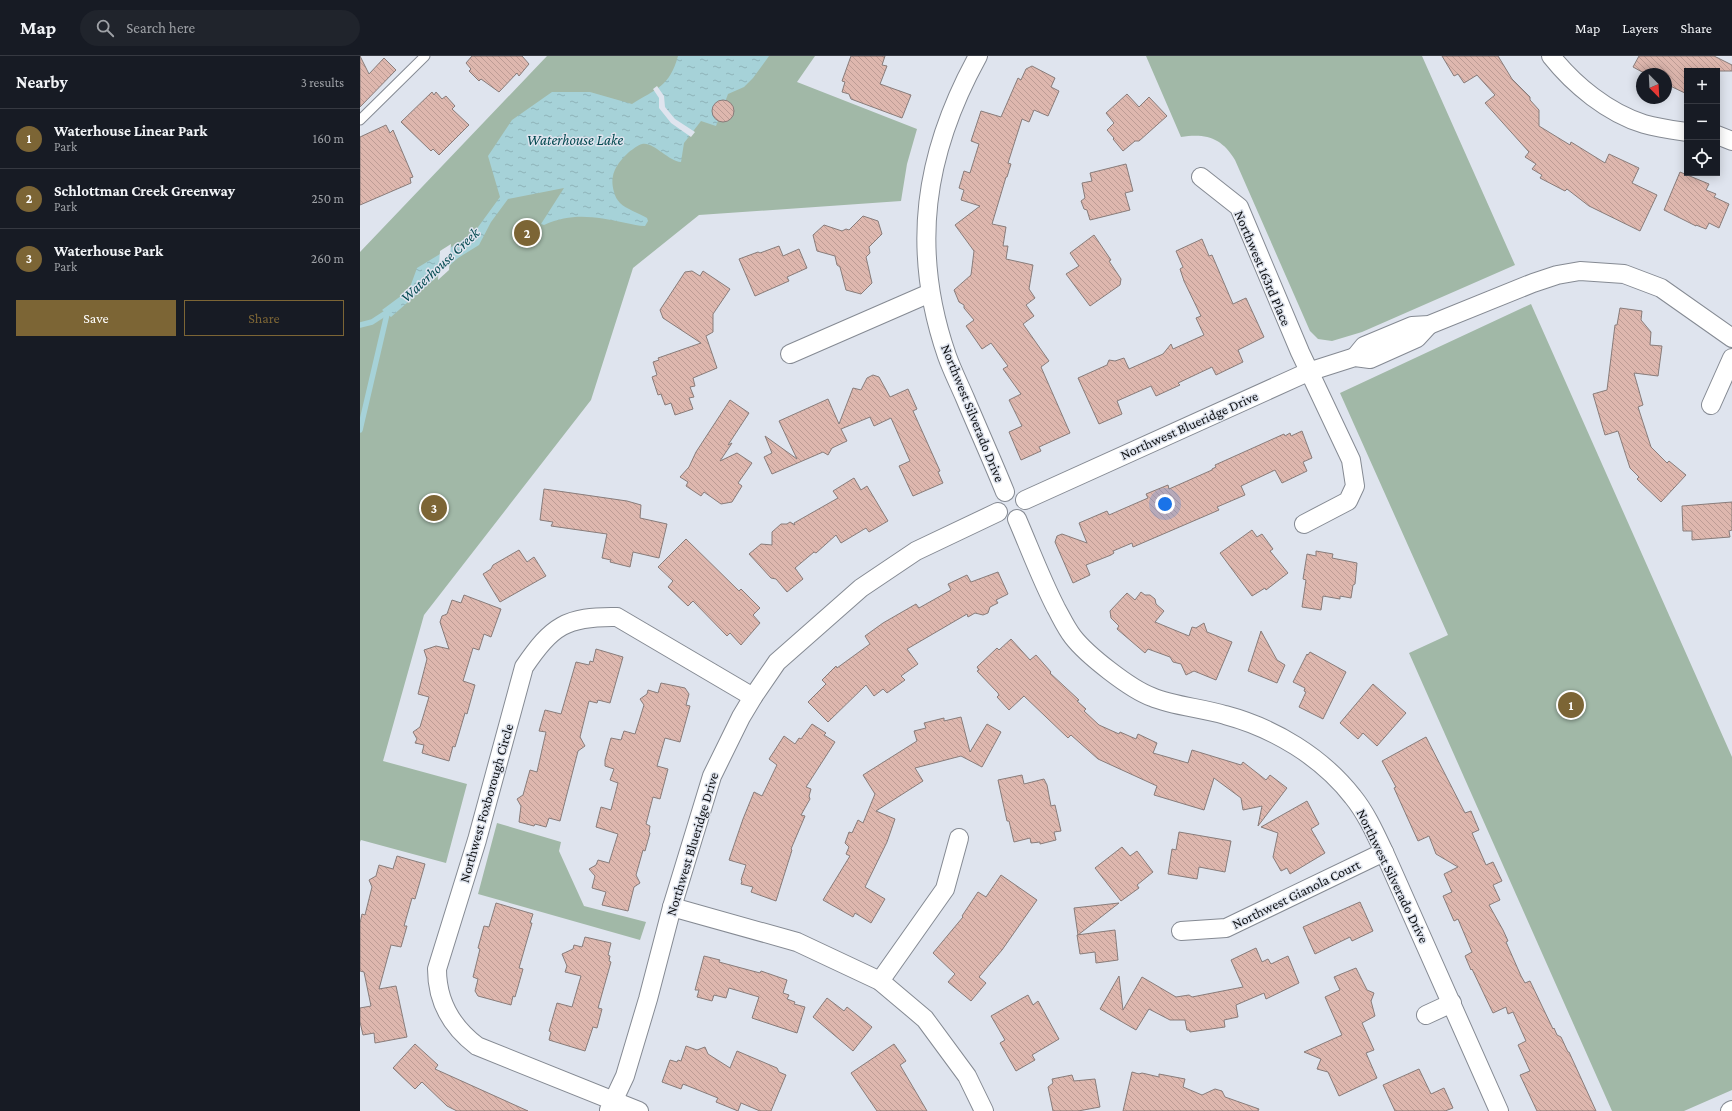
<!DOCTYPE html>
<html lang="en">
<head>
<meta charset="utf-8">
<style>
	body { margin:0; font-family:"Crimson Pro",serif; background:#20242c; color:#f1f3f6 }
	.controls { position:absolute; right:12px; top:12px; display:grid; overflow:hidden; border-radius:0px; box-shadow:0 2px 10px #0003 }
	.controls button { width:36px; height:36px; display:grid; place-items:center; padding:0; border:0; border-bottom:1px solid #363941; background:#171b24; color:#f1f3f6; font:20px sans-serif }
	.compass { position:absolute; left:1276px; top:12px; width:36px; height:36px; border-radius:50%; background:#171b24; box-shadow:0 2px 10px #0003; rotate:156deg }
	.you { position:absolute; left:805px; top:448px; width:14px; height:14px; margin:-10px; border:3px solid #fff; border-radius:50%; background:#1a73e8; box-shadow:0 0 0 6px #1a73e833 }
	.badge { display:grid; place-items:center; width:26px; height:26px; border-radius:50%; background:#7c6535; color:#fff; font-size:13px; font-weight:700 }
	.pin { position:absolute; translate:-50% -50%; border:2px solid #fff; box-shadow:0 1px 4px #0006 }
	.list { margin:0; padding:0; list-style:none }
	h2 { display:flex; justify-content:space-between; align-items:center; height:52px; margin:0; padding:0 16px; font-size:17px }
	h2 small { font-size:13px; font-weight:400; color:#9ea1a6 }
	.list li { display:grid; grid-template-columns:26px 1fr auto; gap:12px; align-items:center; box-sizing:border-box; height:60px; padding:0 16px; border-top:1px solid #363941 }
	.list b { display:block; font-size:15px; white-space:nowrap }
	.list p { margin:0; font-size:13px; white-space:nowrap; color:#9ea1a6 }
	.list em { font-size:13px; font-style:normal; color:#9ea1a6 }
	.actions { display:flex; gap:8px; padding:12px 16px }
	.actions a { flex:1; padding:9px 0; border:1px solid #7c6535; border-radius:0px; text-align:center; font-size:14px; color:#7c6535 }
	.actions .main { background:#7c6535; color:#fff }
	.icon { flex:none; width:22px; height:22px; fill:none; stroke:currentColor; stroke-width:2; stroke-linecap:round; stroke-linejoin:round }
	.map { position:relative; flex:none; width:1372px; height:1055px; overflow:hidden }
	header { display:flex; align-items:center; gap:24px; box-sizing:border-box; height:56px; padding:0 20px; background:#171b24; border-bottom:1px solid #363941 }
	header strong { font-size:19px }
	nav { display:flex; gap:22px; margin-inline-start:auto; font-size:14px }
	.search { width:280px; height:36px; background:#20242c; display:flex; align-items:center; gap:10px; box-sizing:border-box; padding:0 14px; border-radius:22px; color:#9ea1a6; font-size:15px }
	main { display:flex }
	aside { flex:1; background:#171b24 }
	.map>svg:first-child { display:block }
	.green { fill:#a1b8a7 }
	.water { fill:url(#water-ripples) }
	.pier { fill:#dfe4ee }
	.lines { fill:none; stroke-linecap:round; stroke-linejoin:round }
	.stream { stroke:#a6d2d8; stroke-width:5.5 }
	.building { fill:url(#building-back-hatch); stroke:#887c7a }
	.service-casing { stroke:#858a93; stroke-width:11 }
	.minor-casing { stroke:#858a93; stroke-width:20 }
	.service { stroke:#fff; stroke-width:9 }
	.minor { stroke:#fff; stroke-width:18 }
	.labels { text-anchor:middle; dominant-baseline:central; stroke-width:3; stroke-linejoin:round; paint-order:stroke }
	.street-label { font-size:14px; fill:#0e1013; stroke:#dfe4ee }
	.water-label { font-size:15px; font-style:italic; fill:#044950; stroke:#dfe4ee }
</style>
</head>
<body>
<header>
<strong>Map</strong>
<div class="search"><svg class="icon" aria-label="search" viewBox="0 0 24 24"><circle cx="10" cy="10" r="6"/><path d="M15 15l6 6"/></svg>Search here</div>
<nav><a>Map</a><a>Layers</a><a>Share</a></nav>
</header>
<main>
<aside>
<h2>Nearby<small>3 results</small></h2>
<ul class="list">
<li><span class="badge">1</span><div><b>Waterhouse Linear Park</b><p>Park</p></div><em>160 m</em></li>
<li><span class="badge">2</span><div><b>Schlottman Creek Greenway</b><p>Park</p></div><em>250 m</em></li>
<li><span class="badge">3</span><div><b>Waterhouse Park</b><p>Park</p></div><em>260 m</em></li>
</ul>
<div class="actions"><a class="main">Save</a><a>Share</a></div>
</aside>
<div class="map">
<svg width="1372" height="1055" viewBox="0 0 1372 1055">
	<defs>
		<pattern id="water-ripples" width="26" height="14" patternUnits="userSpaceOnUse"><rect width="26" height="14" fill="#a6d2d8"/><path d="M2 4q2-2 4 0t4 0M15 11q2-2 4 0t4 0" fill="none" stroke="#8eb3b8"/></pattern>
		<pattern id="building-back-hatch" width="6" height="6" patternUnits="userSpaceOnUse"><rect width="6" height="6" fill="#deb7ae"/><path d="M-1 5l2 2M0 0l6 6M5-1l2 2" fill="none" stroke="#bd9c95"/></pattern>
	</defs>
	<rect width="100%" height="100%" fill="#dfe4ee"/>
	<g class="green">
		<path d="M187,0H455L437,26L557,73L547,108L541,145L339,159L273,212L231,344L64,559L23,705L107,728L86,807L1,784L0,786V196Z"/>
		<path d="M786,0H1062L1155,209L1002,276L972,285L958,283L950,275L875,104C862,82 846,77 821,81Z"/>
		<path d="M1171,248L1372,701V1034L1324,1055H1252L1049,597L1088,579L980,337Z"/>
		<path d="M137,767L201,786L199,795L224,850L286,866L280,884L118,838Z"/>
	</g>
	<path class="water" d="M318,0H409L393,22L384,31L368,38L356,70L341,65L324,87L321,106C308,105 293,85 282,88C278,89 273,93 269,96C256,108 249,119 254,136C255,140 257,144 260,147C266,153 279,157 287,162L288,165L285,170C278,170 273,168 266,167C235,161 214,156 184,169L181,168L204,132L148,143L131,166L119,189L98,202L31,261L22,254L49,234L57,212L113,178L140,141L128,100L152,64L192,36H230L272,48C296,33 310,30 318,0Z"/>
	<g class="pier">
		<path d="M297,30L304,40L305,51L315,63L335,76L331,81L311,67L299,52V42L293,33Z"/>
		<path d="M91,188L89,214L78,224L80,195Z"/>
	</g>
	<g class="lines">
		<g class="stream">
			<path d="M0,269L12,266L32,253"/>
			<path d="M0,374L27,258"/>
		</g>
	</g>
	<g class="building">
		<path d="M0,0L9,18L24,2L36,14L0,51Z"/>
		<path d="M112,0H162L169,8L159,20L157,17L139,36L121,23L119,25L109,15L111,13L106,7Z"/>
		<path d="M491,0H525L522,9L527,10L520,28L551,39L542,62L491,43L489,38L482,36L485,26L482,25Z"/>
		<path d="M1082,0H1138L1152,23L1170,41V44L1179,54V70L1210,89L1211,86L1245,107L1249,98L1279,112L1272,127L1297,139L1280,175L1229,150L1207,133L1205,135L1180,122L1182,119L1172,113L1176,108L1165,101L1169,96L1125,47L1135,39L1117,19L1104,27L1098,18L1094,20Z"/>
		<path d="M1279,0H1354L1372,9V15H1327V38L1306,28V18H1286L1273,11Z"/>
		<path d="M672,10L695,22L691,31L699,35L688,60L674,54L669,66L662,63L648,107L651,108L647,121H646L632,168L646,171L643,190H648L646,203L673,209L669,233L675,242L666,249L674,260L663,268L689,305L681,311L710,377L679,391L681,395L661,404L649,376L662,370L649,344L661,338L643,313L648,310L631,287L622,293L606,270L614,264L604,252V249L599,246L594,234L611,219L614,195L595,169L620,150L601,144L604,134L599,132L604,115L610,117L619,88L611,85L621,55L641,61L658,22L661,24L666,13Z"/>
		<path d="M72,36L74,39L76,36L82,43L86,40L95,50L92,53L109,69L79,99L73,93L71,95L41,66Z"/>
		<path d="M767,38L779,51L789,41L807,60L779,85H775L763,95L753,83L754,82L747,74L754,67L746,57Z"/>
		<circle cx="363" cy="55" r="11"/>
		<path d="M26,69L30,77L33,74L53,121L50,122L51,127L0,149V81Z"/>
		<path d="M766,108L773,135L765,137L770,154L730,164L727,154L724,153L721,145L725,142L722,127L732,125L730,117Z"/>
		<path d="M1320,116L1349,128L1346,134L1356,138L1354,141L1369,148L1359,172L1349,167L1346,173L1336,169V170L1304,154Z"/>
		<path d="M503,160L518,165L522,178L509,191L510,197L506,201L512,227L501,238L486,234L480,211L477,209L475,200L457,195L453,179L464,169L482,175L486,173L489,174Z"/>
		<path d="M734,179L751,204L749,205L761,223L760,229L730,250L706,218L719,210L710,197Z"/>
		<path d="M842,183L849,200L852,199L873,248L886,242L904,281L878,294L883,306L856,319L852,311L818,327L820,329L796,340L791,330L757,345L762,358L739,368L718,322L747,309L749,304L755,305L764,302L769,313L803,298L811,288L813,293L844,279L836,262L841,260L824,225L820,213L823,211L816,195Z"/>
		<path d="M419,190L423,200L439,193L447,212L427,221L429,225L395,240L379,203L398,196L400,197Z"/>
		<path d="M332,215L340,220L343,215L370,233L353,258V276L346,280L357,312L333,322L335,330L330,331L334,341L329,342L333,353L315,359L311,347L305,349L301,338L298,339L292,321L297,319L293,306L299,304L298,302L341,287L303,262L300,254L325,216Z"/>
		<path d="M1260,252L1282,255L1281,264L1291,276L1290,289L1302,290L1298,320L1274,317L1283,349L1278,351L1291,391L1307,407L1309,405L1326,419L1301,446L1277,423L1279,421L1270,412L1258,375L1245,379L1233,338L1247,334L1255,269H1257Z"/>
		<path d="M513,319L519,321L530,341L548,333L557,353L553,355L580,415L578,416L583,427L553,440L539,410L550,405L531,362L514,370L510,361L481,373L487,385L472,392L468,399L463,396L412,418L404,401L412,397L405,380L437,403L419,365L468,343L479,368L493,332L501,334L507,322Z"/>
		<path d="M370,344L389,357L368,389L372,387L360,405L377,397L392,407L378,427L382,430L372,446L361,448L344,436L341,440L326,430L328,426L320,421L329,411L336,396Z"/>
		<path d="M942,375L952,402L943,406L947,415L922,427L915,414L881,430L885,439L857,451L859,454L773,491L772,487L753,495L754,497L751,499L726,509L730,519L713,527L695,486L697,480L702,478L727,487L719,467L747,455L749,459L788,442L786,438L808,429L809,433L852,414V413L856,411L855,409L924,378L925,380L930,377L931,380Z"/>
		<path d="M494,422L501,434L507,430L528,465L509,476L506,472L481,487L476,479L456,497L454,496L435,512L443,523L427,536L416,523L411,522L389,498L401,488L412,489V476L421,468H427L430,466L435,469L434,467L478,442L473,435Z"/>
		<path d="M184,433L267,445L281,449L280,462L307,468L299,502L273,496L270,511L250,506L251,504L242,502L247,478L191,470L193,466L180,464Z"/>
		<path d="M1372,446V474L1369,475L1370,481L1332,484V475H1323L1322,450Z"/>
		<path d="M892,474L897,481L902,478L913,493L910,495L928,517L906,534L905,532L892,540L860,497Z"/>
		<path d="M326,483L379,535L381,533L400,552L393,559L400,567L381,589L370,577L367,580L333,545L328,550L308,531L313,525L298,511Z"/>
		<path d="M159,494L167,506L174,501L186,520L140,546L123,518L131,513L133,509Z"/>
		<path d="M956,495L973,498L972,502L997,507L995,528L993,529L991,542L980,540V543L963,540L961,554L942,551L946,524L943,523L947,498L956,500Z"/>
		<path d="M638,516L648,538L636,544L638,547L630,551L628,557L623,559L615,557L608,561L607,558L547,593L558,608L541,620L545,624L527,637L523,633L514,640L506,629L468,666L448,646L466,628L462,624L476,610L477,612L510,588L505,580L523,567L556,548L559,552L591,534L588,528L607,519L611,526Z"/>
		<path d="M781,536L785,539H790L795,543L796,548L804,555L795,566L829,580L832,571L836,572L844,567L847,576L872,586L856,624L834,615L826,619L821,608L813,606L810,601L788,593L785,597L757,573L759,570L751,562L750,555L767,537L775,544Z"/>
		<path d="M104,539L141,553L131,581L124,578L119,594L113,592L103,625L115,629L107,658L105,657L95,691L93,690L89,705L62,697L64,689L55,687L57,683L53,676L60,671L69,641L58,638L67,603L64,594L76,590L89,593L80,566L82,560L87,558L92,544L101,547Z"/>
		<path d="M901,575L917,604L925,609L917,627L888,615Z"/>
		<path d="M651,583L670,604L676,599L691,616L690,617L719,644L717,645L726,653L724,655L739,669L759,678L760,676L776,683L778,678L797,687L793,697L828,707L832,694L881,709L883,706L906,724L910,719L927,732L898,770L902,750L883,754L881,742L854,722L844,754L794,739L797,730L738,703L711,679L708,682L664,640L649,654L637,641L639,639L638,637L617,615L619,614L617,611L637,592L639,594Z"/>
		<path d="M236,593L263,601L250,647L238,644L237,647L229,645L220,681L225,690L218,695L200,765L189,762L186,771L175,768L174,770L159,766L161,750L157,743L163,739L170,714L177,716L186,676L179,675L185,654L201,658L216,606L229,609L230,605L233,606Z"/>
		<path d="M950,596L986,616L963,663L939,651L946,636L944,635L945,632L933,626L947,598L948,599Z"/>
		<path d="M301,627L325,632L329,638L326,649L330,650L320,686L305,682L297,710L308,713L300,743L293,741L286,768L290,770L289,776L290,777L285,795L283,794L276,819L280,827L274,831L268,855L242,849L246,836L232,832L235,820L229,813L236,809L238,804L249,807L258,778L236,771L241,751L251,754L258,727L250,724L254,713L245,710V704L251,682L261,684L264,675L275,678L284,649L280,643L287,638L288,634L298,637Z"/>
		<path d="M1013,628L1046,657L1017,690L1003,677L998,683L980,667Z"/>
		<path d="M601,661L610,696L627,668L641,676L622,711L601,700L555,712L563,725L516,755L535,763L527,786L505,831L525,843L511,867L495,857L493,861L463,844L490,800L486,798L489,791L485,787L489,776L492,777L498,764L503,767L515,738L503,719L557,685L554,675L566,672L564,667L584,662V665Z"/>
		<path d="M452,668L466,677L464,679L475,686L446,731L451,733L449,740L450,743L441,759L445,760L431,793L432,794L416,845L391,836L393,831L381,828L382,825L381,824L386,809L369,804L383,763L394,736L402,740L417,709L409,703L424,680L435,688L439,682L441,683Z"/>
		<path d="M1066,681L1105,757L1111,755L1119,774L1112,777L1126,809L1133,806L1142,825L1133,829L1140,844L1129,849L1143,874L1148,885L1146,886L1161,920L1165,927L1170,925L1193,973L1194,972L1197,979L1201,981L1208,996H1209L1236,1055H1177L1160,1019L1170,1015L1158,989L1166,985L1153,956L1148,958L1146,951L1133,957L1112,913L1111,914L1105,900L1112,896L1098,863L1094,865L1083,840L1092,836L1084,818L1098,811L1076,798L1069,780L1058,785L1034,732L1036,731L1022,705Z"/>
		<path d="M662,719L664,728L684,723L687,729L691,750L695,749L701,775L694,776L696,784L680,788V786L671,787L670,782L654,786L649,765H647L638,724Z"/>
		<path d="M947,745L959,768L951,773L965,797L930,818L927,812L921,815L913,801L918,777L901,771Z"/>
		<path d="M819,776L871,785L865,816L839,811L837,823L808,818L812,793L816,794Z"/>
		<path d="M762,791L770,800L777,795L793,816L777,829L779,832L761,845L735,812Z"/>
		<path d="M37,800L65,808L55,843L52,842L44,870H47L41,891L31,889L19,933L36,930L47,981L15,987L14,977L3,979L0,966V952L11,950L4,916L0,915V867L2,858L5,859L12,831L9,824L16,820L19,809L33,813Z"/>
		<path d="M641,819L677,844L642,894L619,921L626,927L611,945L588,926L595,918L573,897L603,861L602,860L618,836L626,841Z"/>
		<path d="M1000,846L1013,875L992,885L990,881L955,898L943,871Z"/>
		<path d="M136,847L173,858L170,867H172L159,912L163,913L155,941L153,940L151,949L118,940L115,935L118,923L113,921L120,893L118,892L124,870L129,871Z"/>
		<path d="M759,847L718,879L714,852Z"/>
		<path d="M755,874L758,904L736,907L735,896L720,898L717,879Z"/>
		<path d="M225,881L251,887L248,899L250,900L249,905L251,906L238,952L242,953L237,972L233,971L225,995L189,984L191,976L189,975L197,947L212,951L221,920L205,916L207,910L202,898L213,893L214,889L222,891Z"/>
		<path d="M896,892L902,906L908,903L911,908L928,900L939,927L906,943L904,937L876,949L878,961L864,964L865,971L830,976L829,974H827L825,964H810L789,953L776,974L740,953L759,920L763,954L782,921L816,941L829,939L832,941L883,931L871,904Z"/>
		<path d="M344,900L360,904L359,906L400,917L401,915L427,924L423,937L429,939L427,943L435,946L434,948L445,951L437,977L392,962L399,941L369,932L366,942L354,939L352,945L337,941L339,934H335Z"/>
		<path d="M996,912L1007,934L1014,937L1011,945L1015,960L1002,967L1014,994L1006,997L1017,1022L979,1040L968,1016L957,1013L961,1003L944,996L982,979L965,941L980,934L974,921Z"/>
		<path d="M668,939L673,949L678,945L699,983L672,999L675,1004L656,1015L640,987L645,984L631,960Z"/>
		<path d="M467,942L484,955L487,951L512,971L493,995L453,961Z"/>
		<path d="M55,988L78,1009L75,1013L168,1055H97L87,1050L62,1026L55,1033L33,1012Z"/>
		<path d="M534,988L546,1005L540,1009L567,1055H517L491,1017Z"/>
		<path d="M326,990L337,994L345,991L348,998L370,1012L377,995L417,1012L419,1016L426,1019L411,1055H400L381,1047L378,1055L356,1046L358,1042L323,1028L321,1033L302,1026L310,1004L317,1006L318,1004L321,1005Z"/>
		<path d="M1059,1013L1071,1038L1084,1032L1093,1052L1085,1055H1035L1023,1029Z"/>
		<path d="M772,1016L779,1018L782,1017L799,1021V1018L825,1023L823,1031L842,1039L855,1033L862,1035L865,1041L899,1053L898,1055H763Z"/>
		<path d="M712,1019L714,1025L735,1023L740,1051L718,1055H693L688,1031L693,1027L692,1023Z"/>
	</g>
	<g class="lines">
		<g class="service-casing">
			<path id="service" d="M0,64L65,0"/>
		</g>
		<g class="minor-casing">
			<g id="minor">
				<path d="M618,0C564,98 550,193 587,300C592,314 599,328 605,342C618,373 632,404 645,436"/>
				<path d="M1191,0C1214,29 1248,57 1284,68C1298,72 1313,74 1327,76"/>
				<path d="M1357,79L1372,85"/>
				<path d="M841,121L879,151L940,296L991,404L995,430L988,445L944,468"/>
				<path d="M430,298L570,237"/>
				<path d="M995,301L1004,290L1052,270L1069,269L1173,227L1197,219L1220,215L1264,218L1301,232L1372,282"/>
				<path d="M1351,349L1372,302"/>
				<path d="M665,444L948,316L995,301L1010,303L1057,282L1069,269"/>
				<path d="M657,463C670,493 681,523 696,552C701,561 706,572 713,581C727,599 770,633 792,641C813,650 842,652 865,659C914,672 962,701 993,741C1006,757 1015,777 1024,796L1139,1055"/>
				<path d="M312,851L437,886L520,925L565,963L607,1020L624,1055"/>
				<path d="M821,875L866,872L1024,796"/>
				<path d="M520,925L585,833L599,782"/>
				<path d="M1066,959L1092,947"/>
				<path d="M249,1054L265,1020L288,943L312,851L352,720L381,661L393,641L417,606L501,532L556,495L638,456"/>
				<path d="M279,1055L117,990C92,971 77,945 77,913L117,784L164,611C192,570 206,560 257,561L393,641"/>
				<path d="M1370,1055L1372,1054"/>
			</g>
		</g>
		<use href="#service" class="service"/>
		<use href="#minor" class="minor"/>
	</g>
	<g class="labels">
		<g class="street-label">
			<text transform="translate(903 212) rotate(67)">Northwest 163rd Place</text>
			<text transform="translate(613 357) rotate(68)">Northwest Silverado Drive</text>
			<text transform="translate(829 369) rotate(-24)">Northwest Blueridge Drive</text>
			<text transform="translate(126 747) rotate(-74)">Northwest Foxborough Circle</text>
			<text transform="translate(332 788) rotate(-73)">Northwest Blueridge Drive</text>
			<text transform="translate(1033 820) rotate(64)">Northwest Silverado Drive</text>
			<text transform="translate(936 838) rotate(-26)">Northwest Gianola Court</text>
		</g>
		<g class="water-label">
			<text x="215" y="84">Waterhouse Lake</text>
			<text transform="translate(80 209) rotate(-43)">Waterhouse Creek</text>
		</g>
	</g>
</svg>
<div class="controls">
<button>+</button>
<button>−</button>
<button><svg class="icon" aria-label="locate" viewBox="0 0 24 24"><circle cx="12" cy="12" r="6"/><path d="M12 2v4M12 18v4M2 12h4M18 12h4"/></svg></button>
</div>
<svg class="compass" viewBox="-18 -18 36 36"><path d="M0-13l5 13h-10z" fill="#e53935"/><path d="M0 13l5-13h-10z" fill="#9ea1a6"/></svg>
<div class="you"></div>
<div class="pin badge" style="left:1211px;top:649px">1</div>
<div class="pin badge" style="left:167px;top:177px">2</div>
<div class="pin badge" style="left:74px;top:452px">3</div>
</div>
</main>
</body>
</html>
